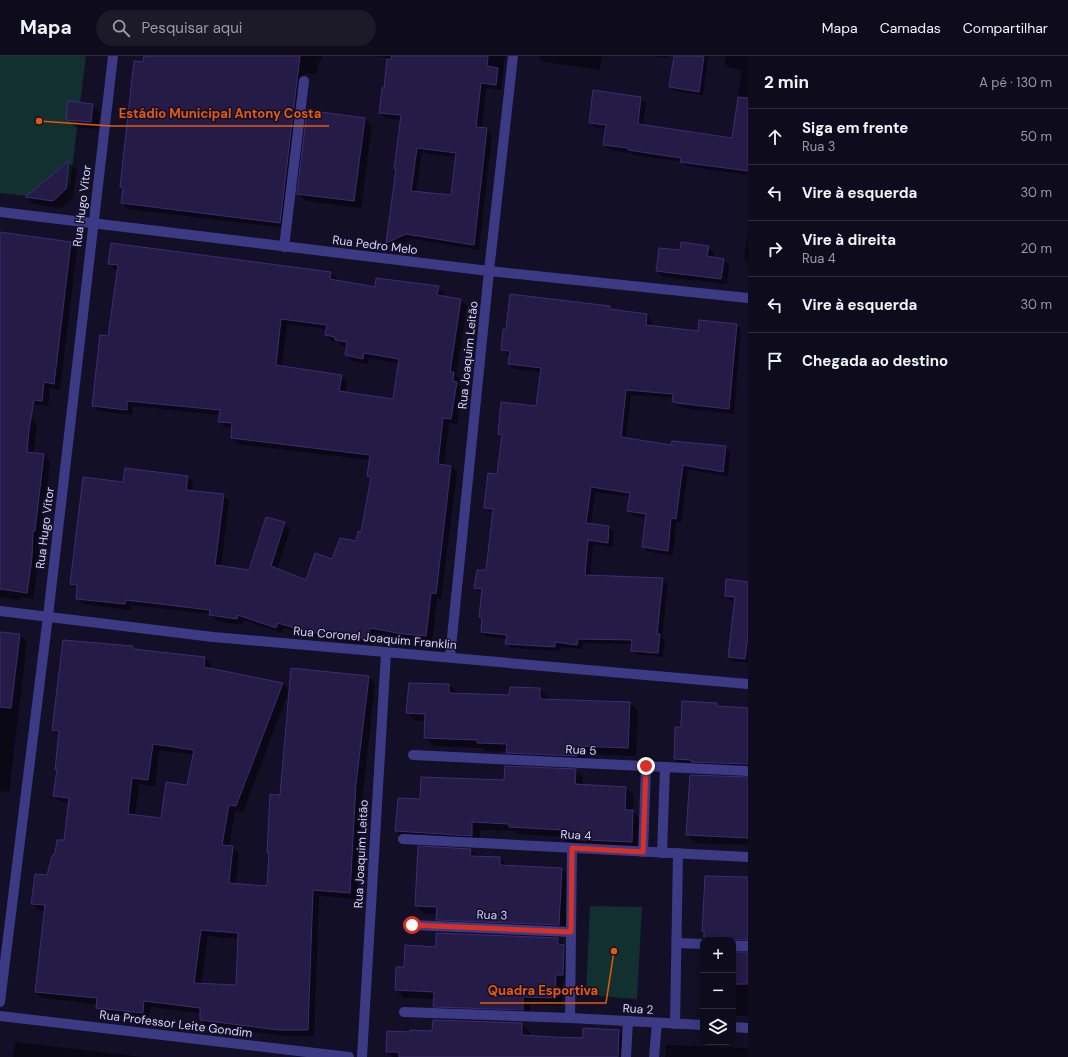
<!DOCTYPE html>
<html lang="pt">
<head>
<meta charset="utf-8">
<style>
	body { margin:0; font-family:"DM Sans",sans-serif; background:#1c1929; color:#f1f3f6 }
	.controls { position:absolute; right:12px; bottom:12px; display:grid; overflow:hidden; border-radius:8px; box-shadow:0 2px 10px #0003 }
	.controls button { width:36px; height:36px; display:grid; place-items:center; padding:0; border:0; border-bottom:1px solid #2e2b3b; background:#0e0b1c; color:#f1f3f6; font:20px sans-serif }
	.stop { position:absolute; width:12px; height:12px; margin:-9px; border:3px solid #d93025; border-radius:50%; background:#fff }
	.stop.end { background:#d93025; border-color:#fff; box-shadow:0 1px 4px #0008 }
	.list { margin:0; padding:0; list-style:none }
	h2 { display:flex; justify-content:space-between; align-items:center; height:52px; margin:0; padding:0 16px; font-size:17px }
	h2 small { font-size:13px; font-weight:400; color:#9b9ba3 }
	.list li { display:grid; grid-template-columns:26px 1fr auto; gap:12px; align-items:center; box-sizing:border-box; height:56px; padding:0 16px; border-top:1px solid #2e2b3b }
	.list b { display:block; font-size:15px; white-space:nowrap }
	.list p { margin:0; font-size:13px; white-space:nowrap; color:#9b9ba3 }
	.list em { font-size:13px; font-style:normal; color:#9b9ba3 }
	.icon { flex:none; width:22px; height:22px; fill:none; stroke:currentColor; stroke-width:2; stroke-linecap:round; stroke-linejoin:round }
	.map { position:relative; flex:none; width:748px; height:1001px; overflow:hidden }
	header { display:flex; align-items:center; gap:24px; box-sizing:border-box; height:56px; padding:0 20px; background:#0e0b1c; border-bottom:1px solid #2e2b3b }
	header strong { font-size:19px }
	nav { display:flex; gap:22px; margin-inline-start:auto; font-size:14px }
	.search { width:280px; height:36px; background:#1c1929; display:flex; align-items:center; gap:10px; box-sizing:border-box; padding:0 14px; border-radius:22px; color:#9b9ba3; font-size:15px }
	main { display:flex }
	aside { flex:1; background:#0e0b1c }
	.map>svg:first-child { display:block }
	.green { fill:#12302f }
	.shadow { fill:#0007; fill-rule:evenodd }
	.building { fill:#241b47; stroke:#3b2d73; fill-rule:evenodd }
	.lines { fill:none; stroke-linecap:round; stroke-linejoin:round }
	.minor { stroke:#3d3a85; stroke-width:10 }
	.route { stroke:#d93025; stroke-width:5 }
	.labels { text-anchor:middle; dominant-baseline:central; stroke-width:3; stroke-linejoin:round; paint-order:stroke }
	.street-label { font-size:12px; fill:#d9d4ff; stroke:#130f26 }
	.leader { fill:none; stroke:#e8590c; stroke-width:1.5 }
	.callout-dot { fill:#e8590c; stroke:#130f26; stroke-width:1.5 }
	.callout-label { font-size:13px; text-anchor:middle; font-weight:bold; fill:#e8590c; stroke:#130f26; stroke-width:3; stroke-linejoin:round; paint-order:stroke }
</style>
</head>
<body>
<header>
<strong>Mapa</strong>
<div class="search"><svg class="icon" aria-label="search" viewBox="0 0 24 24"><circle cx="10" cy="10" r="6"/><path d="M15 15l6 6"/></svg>Pesquisar aqui</div>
<nav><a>Mapa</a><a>Camadas</a><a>Compartilhar</a></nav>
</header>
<main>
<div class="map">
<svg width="748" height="1001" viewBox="0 0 748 1001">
	<rect width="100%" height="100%" fill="#130f26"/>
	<g class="green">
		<path d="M0,0H86L70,129L56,143L0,137Z"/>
		<path d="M590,850L642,851L637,943L586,939Z"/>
	</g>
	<g class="shadow">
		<path d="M145,0H323L318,8L317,18L305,17L286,172L128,153L122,146L124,133L121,131Z"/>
		<path d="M374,0H505L501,34L486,32L482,73H486L492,79L479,194L412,183L392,192L387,187L397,114L395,112L402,64L385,62L380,56L385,33L388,2ZM422,97L457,101L452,140L416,136Z"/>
		<path d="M540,0H602L600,14L544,6L539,2Z"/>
		<path d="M650,0H669L668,2Z"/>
		<path d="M675,0H708L703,39L674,35L670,31Z"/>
		<path d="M726,0H748V119L687,110L682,106L634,99L631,97L610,94L604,89L606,73L596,72L590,67L641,42L646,47L643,70L732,83L742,14L729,12L725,8Z"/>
		<path d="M92,49L100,57L98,73L75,71L67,63Z"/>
		<path d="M364,63L372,70L361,152L306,145L298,137Z"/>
		<path d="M69,107L77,114L73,141L61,152L33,148L26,141Z"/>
		<path d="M0,177L71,187L77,193L60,334L50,332L48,350L27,348L0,326Z"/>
		<path d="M748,178V207L744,203Z"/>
		<path d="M708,191L714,197L713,202L723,204L729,209L727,228L663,221L657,215L681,196Z"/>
		<path d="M109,208L331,217L336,222V225L375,232L438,231L444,237L443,241L461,244L467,250L456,320L460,323L459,329L462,333L457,368L449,367L444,410H451L457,416L441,543L437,542L432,585L375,577L373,589L311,581L284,572L282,577L243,564L242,569L216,565L211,558L131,549V554L83,548L77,542L78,533L71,528L124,427L188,421L193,426L192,435L223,439L229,445L221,511L250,515L284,467L290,473L277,514L306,525L357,486L362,477L372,424L368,420L370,404L238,388L232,382L233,372L225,371L219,365L220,359L133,350L132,359L98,355L93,349L109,281L118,214H115ZM287,268L327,273L326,279L332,285H337L342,290L348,291L346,299L352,305L368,308L369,302L399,307L393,344L345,337L347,326L342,320L282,311Z"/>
		<path d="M610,251L614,255L647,259L652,264L651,271L699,276L736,269L741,274L734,358L682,352L673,345L674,342L631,339L626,383L672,390L725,391L730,396L728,420L688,414L681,467L676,466L673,499L649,496L643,491L646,462L633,460L628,455L630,441L595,436L591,468L609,471L614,476L612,491L593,488L590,520L662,523L668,528L662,582L665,584L663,601L637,599L632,594L633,588L583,587L582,593L560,591L559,595L511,592L506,587L507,583L487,581L482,576L483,564L480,561L482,537L475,531L487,516L494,457L490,456L485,451L498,419L502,382L499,378L537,351L541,316L514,313L509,308L510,299L507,298L502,293Z"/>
		<path d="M0,358L31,362L37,369L33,398L44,399L50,406L41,481H39L38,508L33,543L20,541V544L0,541Z"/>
		<path d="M748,527V607L733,605L729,601L735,545L730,544L726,539Z"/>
		<path d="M0,577L20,579L27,586L9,736L0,735Z"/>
		<path d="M133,591L136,594L205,602L211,608L210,614L283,628L289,634L243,756L235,755L229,791H233L239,798L236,828L268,831L270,799L268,797L281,740L368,621L375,627L363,736L357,843L319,840L314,980H287L207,970L201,964V957L151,951L149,963L104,958L97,951V948L43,942L36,936L45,855L39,854L32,847L65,785L70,747L61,746L54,740L58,715L56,713L59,680L53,674ZM159,694L194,699L188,730L162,764L135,760L139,728L155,730ZM208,880L239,883L237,930L201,929Z"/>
		<path d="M449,629L458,638L510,640L540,633L548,641V644L629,647L638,655L636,700L586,698L585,708L515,705L506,696L486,695L484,692L433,690L425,681L426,665H415L407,656Z"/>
		<path d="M717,648L720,651L748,653V716L683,711L675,703L682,672Z"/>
		<path d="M576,714L583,722V729L626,732L634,740L633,755L640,763L639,793L571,791L563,783L564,781L518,778L515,775L480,774L479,787L403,783L396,775L421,744L505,725Z"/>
		<path d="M748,722V789L695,787L687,779Z"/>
		<path d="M470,794L475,798L485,801L499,802L507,809L562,813L569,821L566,876L445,871L437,863L438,858H424L416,850Z"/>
		<path d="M748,822V891L738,892L735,895V897H748V960L733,959V884H708L705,881V877L703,875Z"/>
		<path d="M558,883L571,897L570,926H563L562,950L530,948V961L442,958L434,950L435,943L404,942L396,934L405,912L437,892Z"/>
		<path d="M522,968L530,976V980L584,983L618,975L626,983L625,1001H393L387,996L411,977Z"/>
		<path d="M15,986L143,1001H13Z"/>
		<path d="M666,989L748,992V1001H665Z"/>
	</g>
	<g class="building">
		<path d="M144,0H300L280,167L121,147L123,132L120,131L134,5L143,6Z"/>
		<path d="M391,0H488L487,10L498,12L496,29L481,27L476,71L487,72L474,189L406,178L386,187L396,113H394L401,59L379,57L382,32H384L387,3L391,4ZM417,92L456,97L451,139L411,135Z"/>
		<path d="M674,0H704L699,36L669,31Z"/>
		<path d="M593,34L641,41L638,68L732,82L738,41L748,42V115L680,106L681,102L628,94V92L603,89L606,69L589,67Z"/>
		<path d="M68,45L93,48L91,66L66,64Z"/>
		<path d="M307,54L365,62L354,145L297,138Z"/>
		<path d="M69,105L66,133L53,145L25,141Z"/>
		<path d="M0,176L71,186L54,328L44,326L42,345L34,344L29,374L27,396L44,398L35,475H33L32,501L27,537L0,533Z"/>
		<path d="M681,186L709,190L707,200L724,203L721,223L656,215L659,192L680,194Z"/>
		<path d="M111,187L331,216L330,223L375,231L376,222L439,230L437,239L461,243L450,316H454L453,325L457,326L451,363L443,362L438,408L451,410L436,538L431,537L426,580L403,578L370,572L368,583L305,575L278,567L276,572L238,559L237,563L209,559L210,554L126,544L125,548L76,543L77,529L70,528L83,421L123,426L125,412L188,420L186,434L224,438L215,509L249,514L266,461L285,466L271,510L306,524L315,497L332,503L340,482L356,485L358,475L361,476L371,421L367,420L370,399L231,382L232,367L218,366L220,354L127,345V354L92,350L100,279L108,280L118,209L108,208ZM281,263L327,269L325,279L335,281V284L347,286L345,299L363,303L364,297L399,303L393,343L339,335L342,319L276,309Z"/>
		<path d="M510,238L610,250V253L647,258L646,269L698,275L699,264L737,268L729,353L676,347V346H672L673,338L626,334L621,381L671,389L672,385L726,390L723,416L683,409L676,463L671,462L668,495L642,491L646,458L627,455L630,437L591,431L586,467L609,470L608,487L588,484L585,519L663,522L657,578H660L658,597L631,595L632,584L578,583L577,589L555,586V591L505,588L507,579L481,576L482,562L479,561L482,533L474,532L477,514H486L493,453L484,452L488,417L497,418L502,379L498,378L501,346L536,350L541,312L508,308L510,295L501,294L503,273H506Z"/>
		<path d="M726,523L748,526V580L745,603L728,601L735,541L725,540Z"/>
		<path d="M0,576L20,578L11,652L0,651Z"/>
		<path d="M63,584L133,590V593L205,601L204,611L283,627L236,750L229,749L222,789L233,790L229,827L267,830L269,797H267L270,738L280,739L291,612L369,620L356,728L350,837L313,834L308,974H279L200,964V952L144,945L143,957L96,952L97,942L35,936L45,849L31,848L35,818L47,819L52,800L55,797L57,784H64L69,742L53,740L57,714H55L59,675L52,674ZM153,688L194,694L187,729L166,726L161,762L128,758L132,722L148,724ZM201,874L238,877L236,929L194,927Z"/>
		<path d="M409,627L449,628V637L509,639L510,631L540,632V643L630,646L628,692L578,690L577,700L506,697L507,688L477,687V684L424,682L425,658L406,657Z"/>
		<path d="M682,645L717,647V650L748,652V708L691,706V704L674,703L675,671H681Z"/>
		<path d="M505,710L576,713L575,728L626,731L625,754H633L632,786L562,783L563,774L509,771V768L472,766V780L395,775L398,742L420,743L421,721L504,724Z"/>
		<path d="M690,719L748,721V782L686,779Z"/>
		<path d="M418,790L471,793L470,800L500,801V809L562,812L559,869L436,864L437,851L415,850Z"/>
		<path d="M705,820L748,821V884H708L704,882V875H702Z"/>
		<path d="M436,877L558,882V888L564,889L563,919H556L555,942L523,941V954L433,951L434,936L395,934L396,911H404L405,889L436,891Z"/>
		<rect x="733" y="896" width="15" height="32"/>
		<path d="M433,964L522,967V979L553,981L583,982V972L619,974L618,1001H399V996H386L387,975L410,976V974L432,975Z"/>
	</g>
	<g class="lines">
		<g class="minor">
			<path d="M0,156L489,215L748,242"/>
			<path d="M284,191L304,25"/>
			<path d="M0,555L213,581L748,628"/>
			<path d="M450,601L489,215L513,0"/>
			<path d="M413,699L748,715"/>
			<path d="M403,783L748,801"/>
			<path d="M643,796L646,711"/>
			<path d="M662,797L665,711"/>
			<path d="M412,869L571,876"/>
			<path d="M677,887L703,888"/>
			<path d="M733,890H748"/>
			<path d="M0,946L48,560L113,0"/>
			<path d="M404,956L570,962L703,969"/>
			<path d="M0,960L349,1001"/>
			<path d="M570,962L572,792"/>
			<path d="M675,968L678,797"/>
			<path d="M733,971L748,972"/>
			<path d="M362,1001L386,597"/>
			<path d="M626,1001L628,965"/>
			<path d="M654,1001L657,967"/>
		</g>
	</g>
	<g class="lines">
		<path class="route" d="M412,869L571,876L572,792L643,796L646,710"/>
	</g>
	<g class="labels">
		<g class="street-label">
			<text transform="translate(82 150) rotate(-83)">Rua Hugo Vítor</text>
			<text transform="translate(375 189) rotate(7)">Rua Pedro Melo</text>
			<text transform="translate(468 299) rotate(-84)">Rua Joaquim Leitão</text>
			<text transform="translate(45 472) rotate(-83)">Rua Hugo Vítor</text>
			<text transform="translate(375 582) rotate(5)">Rua Coronel Joaquim Franklin</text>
			<text transform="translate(581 694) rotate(3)">Rua 5</text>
			<text transform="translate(576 779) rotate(3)">Rua 4</text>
			<text transform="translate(361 798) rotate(-87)">Rua Joaquim Leitão</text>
			<text transform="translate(492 859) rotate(2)">Rua 3</text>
			<text transform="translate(638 953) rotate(3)">Rua 2</text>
			<text transform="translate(176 968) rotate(7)">Rua Professor Leite Gondim</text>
		</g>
	</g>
	<path class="leader" d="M39 65L111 70H329M614 895L606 947H480"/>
	<g class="callout-dot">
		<circle cx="39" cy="65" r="4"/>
		<circle cx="614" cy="895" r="4"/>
	</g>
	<g class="callout-label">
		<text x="220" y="62">Estádio Municipal Antony Costa</text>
		<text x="543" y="939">Quadra Esportiva</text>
	</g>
</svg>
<div class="controls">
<button>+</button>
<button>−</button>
<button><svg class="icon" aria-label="layers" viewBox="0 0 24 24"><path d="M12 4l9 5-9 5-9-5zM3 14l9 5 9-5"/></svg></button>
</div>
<div class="stop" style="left:412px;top:869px"></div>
<div class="stop end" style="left:646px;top:710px"></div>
</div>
<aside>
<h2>2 min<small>A pé · 130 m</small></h2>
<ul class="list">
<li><svg class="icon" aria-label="ahead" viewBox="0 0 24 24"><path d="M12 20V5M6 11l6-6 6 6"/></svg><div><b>Siga em frente</b><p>Rua 3</p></div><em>50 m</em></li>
<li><svg class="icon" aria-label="left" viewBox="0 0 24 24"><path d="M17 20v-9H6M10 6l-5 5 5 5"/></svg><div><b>Vire à esquerda</b></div><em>30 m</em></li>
<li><svg class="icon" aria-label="right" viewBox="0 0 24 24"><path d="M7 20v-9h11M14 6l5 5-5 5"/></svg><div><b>Vire à direita</b><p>Rua 4</p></div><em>20 m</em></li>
<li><svg class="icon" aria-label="left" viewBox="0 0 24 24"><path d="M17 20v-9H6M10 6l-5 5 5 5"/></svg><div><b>Vire à esquerda</b></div><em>30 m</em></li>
<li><svg class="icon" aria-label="arrive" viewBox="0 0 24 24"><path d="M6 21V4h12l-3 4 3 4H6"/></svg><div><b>Chegada ao destino</b></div></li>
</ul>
</aside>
</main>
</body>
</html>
